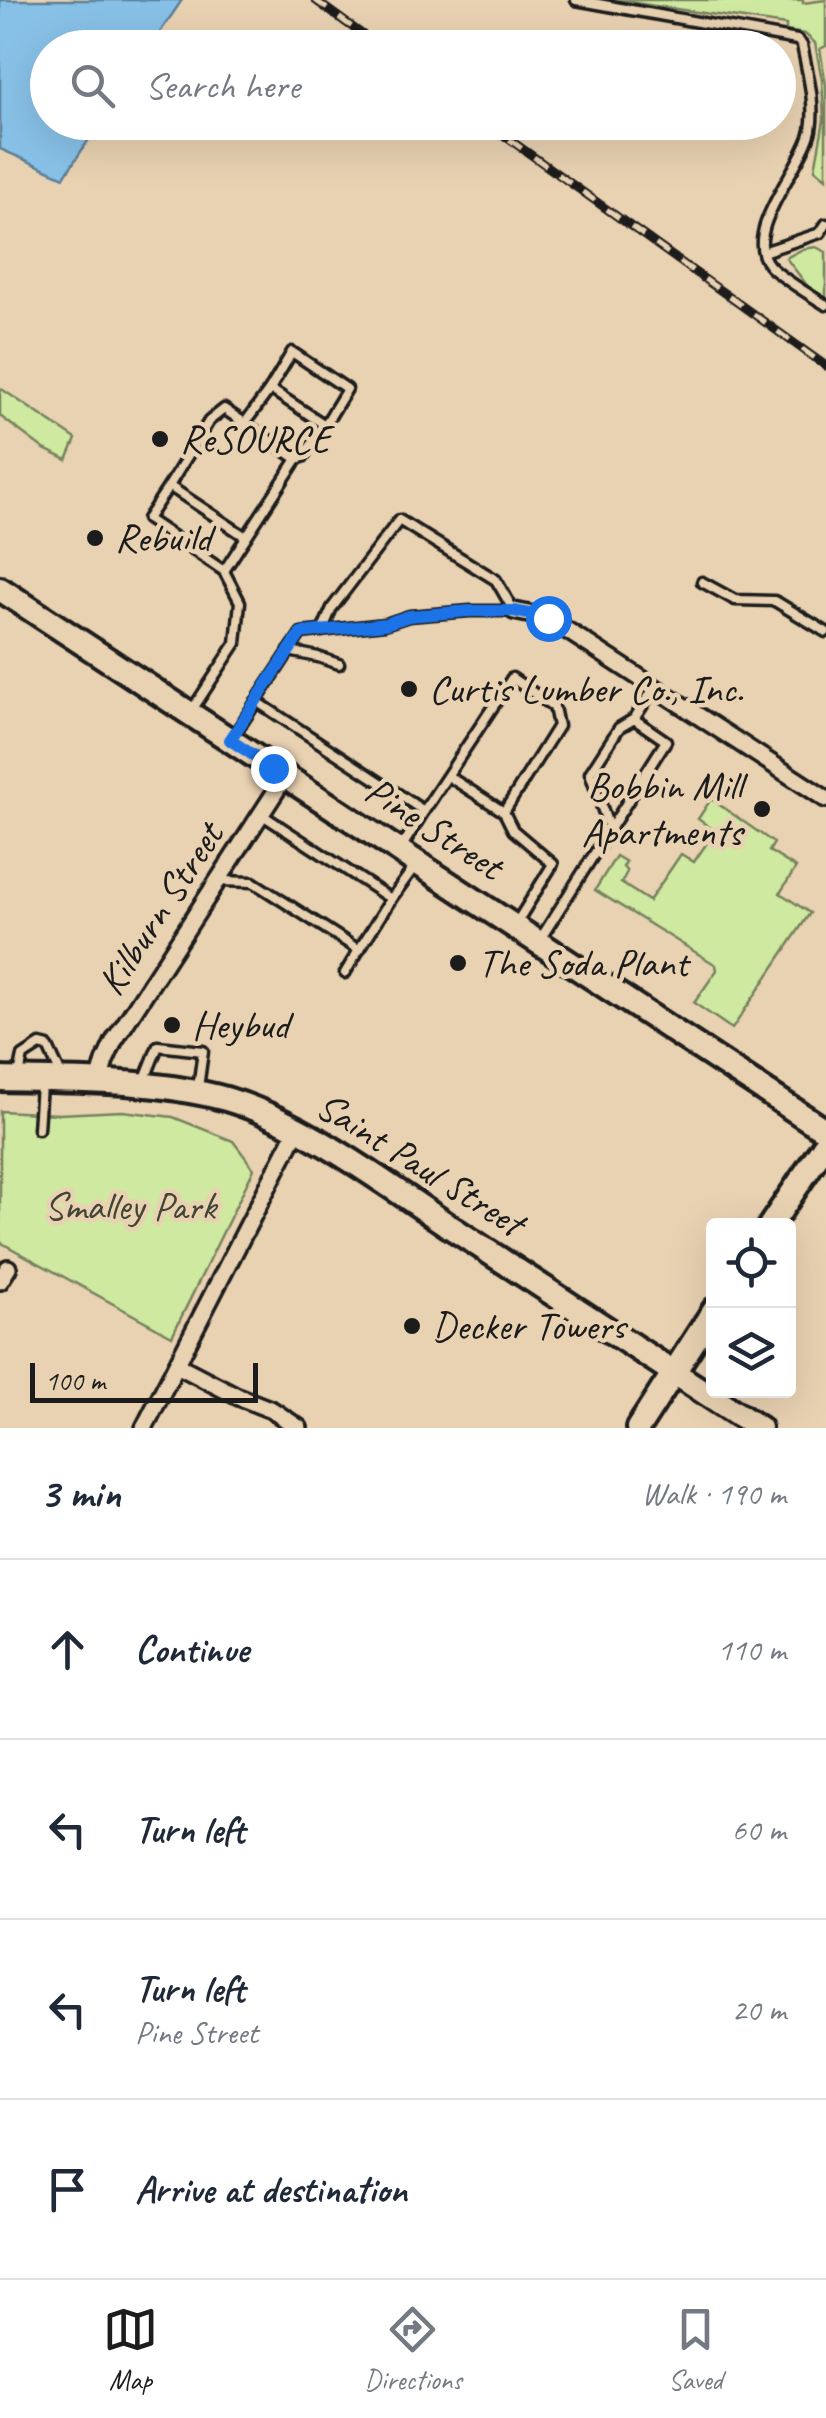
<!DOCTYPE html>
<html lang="en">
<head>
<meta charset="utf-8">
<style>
	body { margin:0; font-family:Caveat,sans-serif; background:#f6f6f7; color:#1f2937 }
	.controls { position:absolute; right:30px; bottom:30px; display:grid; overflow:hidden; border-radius:10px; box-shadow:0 10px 40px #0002 }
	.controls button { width:90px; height:90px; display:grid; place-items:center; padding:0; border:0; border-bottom:2px solid #e0e1e3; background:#fff; color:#1f2937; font:50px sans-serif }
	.scale { position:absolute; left:30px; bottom:25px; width:228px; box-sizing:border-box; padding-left:10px; border:5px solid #1c1c1c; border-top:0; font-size:28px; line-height:35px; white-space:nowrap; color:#1c1c1c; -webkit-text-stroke:8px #e9d2b2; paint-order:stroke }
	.stop { position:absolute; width:30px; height:30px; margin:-22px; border:8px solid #1a73e8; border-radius:50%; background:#fff }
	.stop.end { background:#1a73e8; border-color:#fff; box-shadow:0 2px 10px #0008 }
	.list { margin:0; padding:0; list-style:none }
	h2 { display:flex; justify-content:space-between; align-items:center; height:130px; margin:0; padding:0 40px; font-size:42px }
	h2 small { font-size:32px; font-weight:400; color:#747a83 }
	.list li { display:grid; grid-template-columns:65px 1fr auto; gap:30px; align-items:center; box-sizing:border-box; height:180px; padding:0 40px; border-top:2px solid #e0e1e3 }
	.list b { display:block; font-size:38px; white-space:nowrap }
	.list p { margin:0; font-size:32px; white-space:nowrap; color:#747a83 }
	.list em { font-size:32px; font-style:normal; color:#747a83 }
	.icon { flex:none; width:55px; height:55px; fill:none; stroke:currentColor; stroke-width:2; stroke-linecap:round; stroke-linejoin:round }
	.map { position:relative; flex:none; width:826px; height:1428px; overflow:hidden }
	.search { position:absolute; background:#fff; box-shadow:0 10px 40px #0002; left:30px; right:30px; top:30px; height:110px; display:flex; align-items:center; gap:25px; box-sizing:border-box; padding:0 35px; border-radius:55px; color:#747a83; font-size:38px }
	.sheet { height:850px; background:#fff }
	nav { display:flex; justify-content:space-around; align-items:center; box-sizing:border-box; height:140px; border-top:2px solid #e0e1e3; background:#fff; font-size:28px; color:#747a83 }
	nav a { display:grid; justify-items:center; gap:5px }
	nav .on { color:#1c1c1c }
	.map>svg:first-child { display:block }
	.green { fill:#cfe9a0; stroke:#76825e; stroke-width:2.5 }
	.water { fill:#88c1e7; stroke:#5d7f96; stroke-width:2.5 }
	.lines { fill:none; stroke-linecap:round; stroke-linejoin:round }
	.lane-casing { stroke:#1c1c1c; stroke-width:15 }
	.street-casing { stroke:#1c1c1c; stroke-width:22 }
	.secondary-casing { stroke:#1c1c1c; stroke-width:30 }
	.lane { stroke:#e9d2b2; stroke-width:8 }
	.street { stroke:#e9d2b2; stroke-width:15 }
	.secondary { stroke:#e9d2b2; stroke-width:22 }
	.rail-casing { stroke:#1c1c1c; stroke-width:9 }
	.rail { stroke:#e9d2b2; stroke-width:5; stroke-dasharray:15; stroke-linecap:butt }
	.route { stroke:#1a73e8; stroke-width:12 }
	.poi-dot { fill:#1c1c1c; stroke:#e9d2b2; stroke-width:4 }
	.labels { text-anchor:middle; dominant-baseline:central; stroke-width:9; stroke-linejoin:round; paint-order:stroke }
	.poi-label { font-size:40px; fill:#1c1c1c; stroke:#e9d2b2; text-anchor:start }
	.street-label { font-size:40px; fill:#1c1c1c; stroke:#e9d2b2 }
	.park-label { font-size:40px; fill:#404536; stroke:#e9d2b2 }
</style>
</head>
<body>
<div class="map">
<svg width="826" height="1428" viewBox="0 0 826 1428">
	<rect width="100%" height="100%" fill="#e9d2b2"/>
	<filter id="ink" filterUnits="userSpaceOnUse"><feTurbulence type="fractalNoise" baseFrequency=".01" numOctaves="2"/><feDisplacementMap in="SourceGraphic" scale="20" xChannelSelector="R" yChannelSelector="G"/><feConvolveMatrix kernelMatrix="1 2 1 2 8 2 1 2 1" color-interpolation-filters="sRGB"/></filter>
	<g filter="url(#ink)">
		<g class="green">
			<path d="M615,0H803V3L826,0V46L820,49L826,85V178L815,169L824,120L822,80L815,43L805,34L786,31V25Z"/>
			<path d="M816,247L826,252V302L813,293L786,258L803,249Z"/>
			<path d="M0,388L76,439L67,460L44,449L0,416Z"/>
			<path d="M711,799L774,843L769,851L796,868L780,893L810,913L732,1029L694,1003L717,970L716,965L595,890L616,856L626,862L623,867L627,872L621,883L649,901L681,854L694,862L715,831L698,819Z"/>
			<path d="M0,1111L59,1114L122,1111L173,1117L233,1141L254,1169L172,1336L0,1242Z"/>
		</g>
		<path class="water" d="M0,0H182L150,47L48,48V122L100,123L64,177L0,149Z"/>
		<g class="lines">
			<g class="lane-casing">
				<g id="lane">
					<path d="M576,0L797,40L802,45C807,72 816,102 811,130C803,167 741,231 769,265C777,275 813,297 826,305"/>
					<path d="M763,252L820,233L826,224"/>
					<path d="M270,389L292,352L347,389L325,425"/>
					<path d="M245,423L270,389L325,425L303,457L297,459"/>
					<path d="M169,486L209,421L224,409L297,459L224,571"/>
					<path d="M702,582L735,600L775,601L826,632"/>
					<path d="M289,651L318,657L339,664"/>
					<path d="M256,701L424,811L400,850"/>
					<path d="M192,710L236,643L240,602L224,571L147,519L169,486L246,537"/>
					<path d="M634,719L655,687"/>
					<path d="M233,737L301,633L385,624L409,616L470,611H514L496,580L399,520L332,608L322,631"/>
					<path d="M448,776L504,812"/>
					<path d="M424,811L512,678L554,707L558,726L504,812L513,830L553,864L517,922"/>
					<path d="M219,881L253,882L359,950L391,899L261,814"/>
					<path d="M391,899L415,866"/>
					<path d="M541,938L666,741L634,719L619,728L590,773L609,828"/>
					<path d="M345,973L359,950"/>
					<path d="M19,1075L23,1056L40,1045L48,1047L62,1077"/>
					<path d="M144,1081L158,1046L203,1051L198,1088"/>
					<path d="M38,1129L41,1085"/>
				</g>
			</g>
			<g class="street-casing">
				<g id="street">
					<path d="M514,611L548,618L826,799"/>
					<path d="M99,1082L105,1061L114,1041L285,777"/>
					<path d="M0,1281L8,1268"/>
					<path d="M177,1365L239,1397L272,1410L299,1428"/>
					<path d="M144,1428L297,1130"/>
				</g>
			</g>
			<g class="secondary-casing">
				<g id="secondary">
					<path d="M0,589L826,1131"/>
					<path d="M0,1079C75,1081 153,1079 226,1099C304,1122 381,1181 449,1226C552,1293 656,1361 759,1428"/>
					<path d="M770,1226L826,1143"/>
					<path d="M638,1428L714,1310"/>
				</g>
			</g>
			<use href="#lane" class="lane"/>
			<use href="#street" class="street"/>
			<use href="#secondary" class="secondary"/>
			<g class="rail-casing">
				<g id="rail">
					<path d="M315,0L381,48"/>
					<path d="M485,122L826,366"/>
				</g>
			</g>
			<use href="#rail" class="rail"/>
		</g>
	</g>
	<g class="lines" filter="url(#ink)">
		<path class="route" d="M273,768L230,740L301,633L385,624L409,616L470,611H514L548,618"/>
	</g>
	<g class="poi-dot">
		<circle cx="160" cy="439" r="10"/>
		<circle cx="95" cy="538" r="10"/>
		<circle cx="409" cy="689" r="10"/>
		<circle cx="762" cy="809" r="10"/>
		<circle cx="458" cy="963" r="10"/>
		<circle cx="172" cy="1025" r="10"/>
		<circle cx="412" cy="1326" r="10"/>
	</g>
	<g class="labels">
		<g class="poi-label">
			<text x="180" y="439">ReSOURCE</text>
			<text x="115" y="538">Rebuild</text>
			<text x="429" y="689">Curtis Lumber Co., Inc.</text>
			<text x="742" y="786" text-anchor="end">Bobbin Mill<tspan x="742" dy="46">Apartments</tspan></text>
			<text x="478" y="963">The Soda Plant</text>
			<text x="192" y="1025">Heybud</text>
			<text x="432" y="1326">Decker Towers</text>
		</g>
		<g class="street-label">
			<text transform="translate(434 828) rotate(33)">Pine Street</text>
			<text transform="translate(160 909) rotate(-57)">Kilburn Street</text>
			<text transform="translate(420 1164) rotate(32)">Saint Paul Street</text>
		</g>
		<g class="park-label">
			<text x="130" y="1206">Smalley Park</text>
		</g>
	</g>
</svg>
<div class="controls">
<button><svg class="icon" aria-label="locate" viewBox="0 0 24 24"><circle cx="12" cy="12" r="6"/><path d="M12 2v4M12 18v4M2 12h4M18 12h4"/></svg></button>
<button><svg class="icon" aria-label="layers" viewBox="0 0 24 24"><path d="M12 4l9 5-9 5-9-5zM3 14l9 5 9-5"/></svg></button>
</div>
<div class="scale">100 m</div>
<div class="stop" style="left:548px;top:618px"></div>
<div class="stop end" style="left:273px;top:768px"></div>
<div class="search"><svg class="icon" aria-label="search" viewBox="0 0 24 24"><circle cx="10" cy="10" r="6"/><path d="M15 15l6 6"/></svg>Search here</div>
</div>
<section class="sheet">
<h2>3 min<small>Walk · 190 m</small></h2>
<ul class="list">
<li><svg class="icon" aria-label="ahead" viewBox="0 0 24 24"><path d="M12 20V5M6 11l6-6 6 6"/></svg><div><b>Continue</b></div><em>110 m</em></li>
<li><svg class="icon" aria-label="left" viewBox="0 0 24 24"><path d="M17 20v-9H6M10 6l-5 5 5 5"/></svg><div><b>Turn left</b></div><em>60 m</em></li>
<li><svg class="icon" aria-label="left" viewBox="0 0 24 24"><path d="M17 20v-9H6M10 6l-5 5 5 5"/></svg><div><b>Turn left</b><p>Pine Street</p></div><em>20 m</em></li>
<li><svg class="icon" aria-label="arrive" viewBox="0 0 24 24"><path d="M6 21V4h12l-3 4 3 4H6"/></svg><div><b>Arrive at destination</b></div></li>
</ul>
</section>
<nav>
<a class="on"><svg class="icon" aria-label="map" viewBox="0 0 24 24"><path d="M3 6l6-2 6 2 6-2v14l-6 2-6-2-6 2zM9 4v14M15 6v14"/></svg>Map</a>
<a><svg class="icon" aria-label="directions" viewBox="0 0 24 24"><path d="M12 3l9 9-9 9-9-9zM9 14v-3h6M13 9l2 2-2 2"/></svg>Directions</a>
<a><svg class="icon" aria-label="saved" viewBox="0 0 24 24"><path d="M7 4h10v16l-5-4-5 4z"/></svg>Saved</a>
</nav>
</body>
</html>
